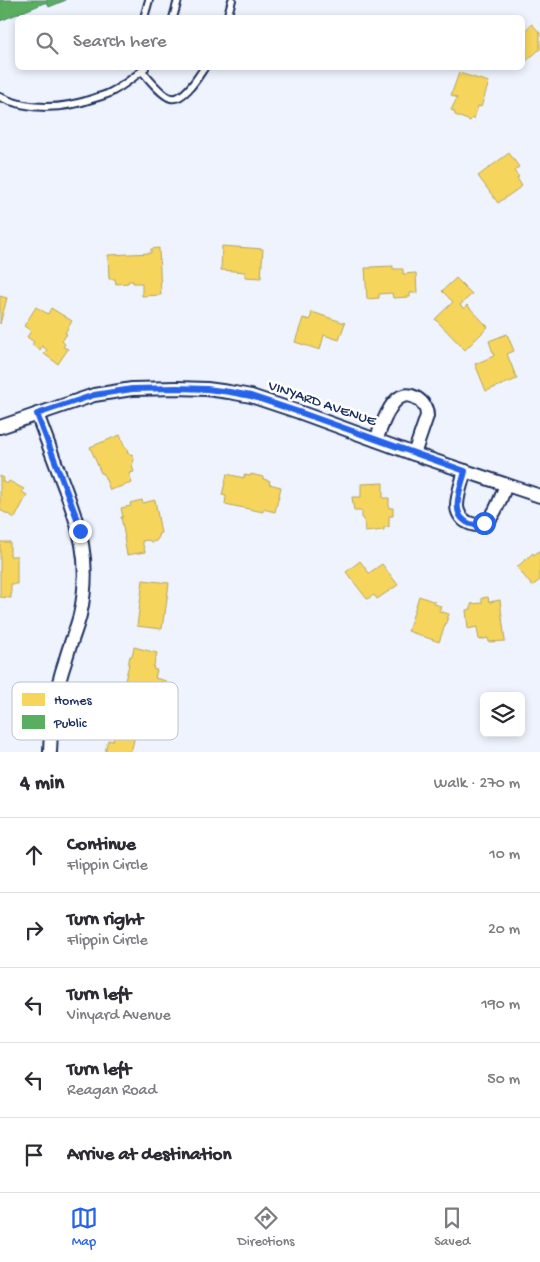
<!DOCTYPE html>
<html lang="en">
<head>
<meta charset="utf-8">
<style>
	body { margin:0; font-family:"Gochi Hand",sans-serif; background:#f2f2f3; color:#2b2b33 }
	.controls { position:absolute; right:15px; bottom:15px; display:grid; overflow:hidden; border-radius:8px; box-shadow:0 2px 8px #0003 }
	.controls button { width:45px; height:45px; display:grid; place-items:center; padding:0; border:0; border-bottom:1px solid #e1e1e2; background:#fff; color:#2b2b33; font:25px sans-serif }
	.stop { position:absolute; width:15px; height:15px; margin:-11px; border:4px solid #2563eb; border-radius:50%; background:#fff }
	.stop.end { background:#2563eb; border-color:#fff; box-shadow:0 1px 5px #0008 }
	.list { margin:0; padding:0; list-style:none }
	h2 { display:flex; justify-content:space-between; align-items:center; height:65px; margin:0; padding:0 20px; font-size:21px }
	h2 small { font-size:16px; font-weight:400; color:#7c7c81 }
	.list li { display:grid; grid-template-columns:32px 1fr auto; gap:15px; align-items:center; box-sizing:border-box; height:75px; padding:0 20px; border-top:1px solid #e1e1e2 }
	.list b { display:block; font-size:19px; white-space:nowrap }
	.list p { margin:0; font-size:16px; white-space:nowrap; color:#7c7c81 }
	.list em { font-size:16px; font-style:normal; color:#7c7c81 }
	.icon { flex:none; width:28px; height:28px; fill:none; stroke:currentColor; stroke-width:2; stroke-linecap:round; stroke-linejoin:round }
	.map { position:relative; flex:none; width:540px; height:752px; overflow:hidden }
	.search { position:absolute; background:#fff; box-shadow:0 2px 8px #0003; left:15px; right:15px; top:15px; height:55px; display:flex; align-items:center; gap:12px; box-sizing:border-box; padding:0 18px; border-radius:8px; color:#7c7c81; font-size:19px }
	.sheet { height:440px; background:#fff }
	nav { display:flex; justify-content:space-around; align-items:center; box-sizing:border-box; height:70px; border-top:1px solid #e1e1e2; background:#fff; font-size:14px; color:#7c7c81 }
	nav a { display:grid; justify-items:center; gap:2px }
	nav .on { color:#2563eb }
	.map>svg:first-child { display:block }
	.homes { fill:#f6d55c; stroke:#b4a35d }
	.public { fill:#5aae61; stroke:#478860 }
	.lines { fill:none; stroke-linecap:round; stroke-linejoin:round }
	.service-casing { stroke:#1b2f5e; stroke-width:10 }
	.minor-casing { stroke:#1b2f5e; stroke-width:16 }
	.service { stroke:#fff; stroke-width:6 }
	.minor { stroke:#fff; stroke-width:12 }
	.route { stroke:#2563eb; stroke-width:6 }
	.labels { text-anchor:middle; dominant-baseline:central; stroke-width:5; stroke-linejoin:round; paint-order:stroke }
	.street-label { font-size:15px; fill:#1b2f5e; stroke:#fff }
	.key { fill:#fff; stroke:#bbc1cf; stroke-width:1 }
	.key-label { font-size:14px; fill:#1b2f5e }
</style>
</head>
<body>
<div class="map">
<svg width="540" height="752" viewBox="0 0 540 752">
	<rect width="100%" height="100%" fill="#eef3fe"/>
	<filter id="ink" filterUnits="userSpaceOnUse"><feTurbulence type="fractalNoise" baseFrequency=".02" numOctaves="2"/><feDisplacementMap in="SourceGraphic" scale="10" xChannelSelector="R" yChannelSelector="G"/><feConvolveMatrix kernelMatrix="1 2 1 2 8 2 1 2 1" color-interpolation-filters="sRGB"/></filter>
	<g filter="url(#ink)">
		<g class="homes">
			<path d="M532,24L540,33V49L525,62L522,59V33Z"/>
			<path d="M459,73L489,82L481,107L478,106L474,119L472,118L470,121L455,115V112L451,110L457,98L451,95Z"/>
			<path d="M509,153L519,167L514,171L519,177L517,178L522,186L498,203L478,176Z"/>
			<path d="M222,246L263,249L261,278L245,277V272L221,270Z"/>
			<path d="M159,248L161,295L142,296V283H133V281H128V283L116,284L115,279H109L108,255L151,253V249Z"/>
			<path d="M393,266V269H403V274L416,273L417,293H410V297L393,298L392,293L379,294V298L367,299L365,268H371V267Z"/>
			<path d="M456,278L472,294L460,305L464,309L467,305L488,327L465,350L435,319L453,302L442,291Z"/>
			<path d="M0,296L7,298L0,324Z"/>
			<path d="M36,307L48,314L51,308L72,321L65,333L67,334L62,341L65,344L63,347L68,349L58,364L44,354L47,350L42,346L40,350L32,345L34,342L27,337L31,331L24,326Z"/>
			<path d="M312,312L345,323L339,340L324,335L320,350L295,342L303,318L310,320Z"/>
			<path d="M507,334L514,351L507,354L517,379L486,391L475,364L494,356L489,341Z"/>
			<path d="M120,435L125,447H126L128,451L127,452V453L133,455L134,460L132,465L134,472L129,473L132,483L110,490L103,473H101L90,447Z"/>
			<path d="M227,474L244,478V475L251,476V474L263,477V479L270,481L269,484L281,487L275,512L263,509V512L225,504L226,496L222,495Z"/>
			<path d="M0,476L4,478L2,481L7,484L9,481L24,489L22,492L27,495L15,518L0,510Z"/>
			<path d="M383,483V498H389V508H393V516H389V527H384V530L365,532L364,519H362V511H354L352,497H361V484Z"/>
			<path d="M142,500L143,503L155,500L161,533L158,534L159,537L156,541L152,542L148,540L142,541L145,552L127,555L124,538H125L121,517H123L121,508L131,506L130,503Z"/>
			<path d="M0,542H10V556H17V584H11V598L0,597Z"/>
			<path d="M540,550V580L532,586L517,567L533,553L534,555Z"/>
			<path d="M360,561L369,573L382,564L398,585L377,599L374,595L367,599L346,572Z"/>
			<path d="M143,580L169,583L165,614H164L162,629L137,626Z"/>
			<path d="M419,596L435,602L434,604L441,606L439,611L449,614L439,642L408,631Z"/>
			<path d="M488,597L489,602L500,600L505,641L489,642L488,638L479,640L477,627L468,629L466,610L471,609V604L482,603V598Z"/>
			<path d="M134,647L157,653L153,669L157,670L155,678L166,681L162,699L123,689L129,664L128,665L130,656H132Z"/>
			<path d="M116,726L136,732L131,752H105L108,740L113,741Z"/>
		</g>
		<path class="public" d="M0,0H66L49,7L47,2L0,21Z"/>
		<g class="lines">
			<g class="service-casing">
				<g id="service">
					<path d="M145,18V14L149,0"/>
					<path d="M173,18L178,0"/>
					<path d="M227,18L232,0"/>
					<path d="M142,71C148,78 162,96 171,98C184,101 198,77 204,68"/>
					<path d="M0,97C30,111 64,109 95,98C101,96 107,95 113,91C123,86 132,78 142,71L145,68"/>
				</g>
			</g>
			<g class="minor-casing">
				<g id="minor">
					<path d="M37,414C45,435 53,457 61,478C80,527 92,562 80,615C76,631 69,646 65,662C55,691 51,722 50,752"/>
					<path d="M0,427L94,395L132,389L177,388L207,389L229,392L251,396L299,412L414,454L540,496"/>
					<path d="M376,440C383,424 393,383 418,399C424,403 427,409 427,416L414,454"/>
					<path d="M465,471C462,482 457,495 457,506C457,512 461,519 467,522C491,535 499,501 506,485"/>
				</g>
			</g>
			<use href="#service" class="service"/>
			<use href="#minor" class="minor"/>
		</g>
	</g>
	<g class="lines" filter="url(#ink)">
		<path class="route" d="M80,531L76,516L37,414L94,395L132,389L177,388L207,389L230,392L251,396L299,412L465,471C462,485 450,511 465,521C471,526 477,525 484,523"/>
	</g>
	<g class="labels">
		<g class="street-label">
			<text transform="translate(322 404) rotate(19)">VINYARD AVENUE</text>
		</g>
	</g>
	<rect x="12" y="682" width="166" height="58" rx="8" class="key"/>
	<rect x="22" y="693" width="23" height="13" fill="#f6d55c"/>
	<rect x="22" y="715" width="23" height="14" fill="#5aae61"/>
	<g class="key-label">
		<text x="54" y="704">Homes</text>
		<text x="54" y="727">Public</text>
	</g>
</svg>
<div class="controls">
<button><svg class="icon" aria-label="layers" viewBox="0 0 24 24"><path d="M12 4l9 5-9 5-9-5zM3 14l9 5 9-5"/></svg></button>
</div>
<div class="stop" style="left:484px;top:523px"></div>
<div class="stop end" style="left:80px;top:531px"></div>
<div class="search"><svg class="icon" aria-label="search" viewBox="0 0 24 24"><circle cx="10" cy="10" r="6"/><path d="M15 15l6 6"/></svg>Search here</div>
</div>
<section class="sheet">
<h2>4 min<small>Walk · 270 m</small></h2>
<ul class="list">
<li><svg class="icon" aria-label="ahead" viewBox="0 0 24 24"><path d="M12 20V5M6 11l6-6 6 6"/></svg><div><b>Continue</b><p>Flippin Circle</p></div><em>10 m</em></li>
<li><svg class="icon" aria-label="right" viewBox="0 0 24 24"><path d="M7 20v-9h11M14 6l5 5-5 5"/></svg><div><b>Turn right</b><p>Flippin Circle</p></div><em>20 m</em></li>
<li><svg class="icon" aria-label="left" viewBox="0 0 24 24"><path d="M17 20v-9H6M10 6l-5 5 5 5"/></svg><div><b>Turn left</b><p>Vinyard Avenue</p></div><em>190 m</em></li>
<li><svg class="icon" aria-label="left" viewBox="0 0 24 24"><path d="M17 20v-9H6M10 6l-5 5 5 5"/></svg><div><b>Turn left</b><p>Reagan Road</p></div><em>50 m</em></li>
<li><svg class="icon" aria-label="arrive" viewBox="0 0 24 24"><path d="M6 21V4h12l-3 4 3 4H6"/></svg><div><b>Arrive at destination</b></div></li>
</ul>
</section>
<nav>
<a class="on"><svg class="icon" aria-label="map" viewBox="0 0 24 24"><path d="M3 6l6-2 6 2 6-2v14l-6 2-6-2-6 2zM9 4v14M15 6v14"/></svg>Map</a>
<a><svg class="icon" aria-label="directions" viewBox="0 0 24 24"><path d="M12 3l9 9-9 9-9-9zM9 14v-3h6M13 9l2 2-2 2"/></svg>Directions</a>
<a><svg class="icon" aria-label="saved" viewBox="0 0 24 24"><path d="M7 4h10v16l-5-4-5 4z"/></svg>Saved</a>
</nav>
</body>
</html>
